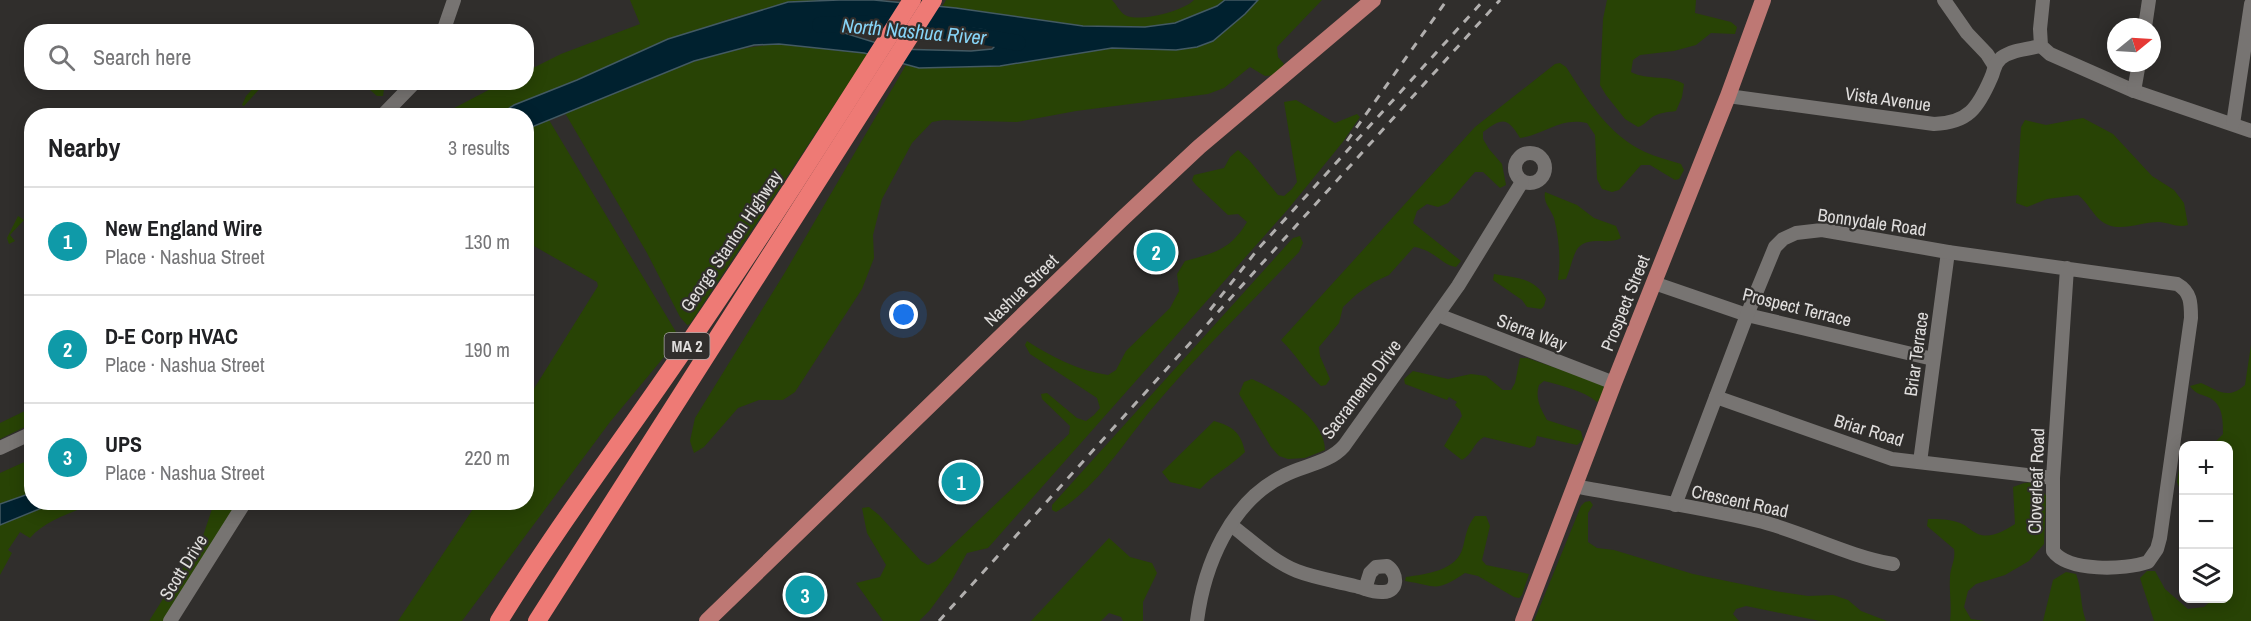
<!DOCTYPE html>
<html lang="en">
<head>
<meta charset="utf-8">
<style>
	body { margin:0; font-family:"Archivo Narrow",sans-serif; background:#f2f2f2; color:#202124 }
	.controls { position:absolute; right:18px; bottom:18px; display:grid; overflow:hidden; border-radius:12px; box-shadow:0 3px 15px #0003 }
	.controls button { width:54px; height:54px; display:grid; place-items:center; padding:0; border:0; border-bottom:2px solid #e0e0e0; background:#fff; color:#202124; font:30px sans-serif }
	.compass { position:absolute; left:2107px; top:18px; width:54px; height:54px; border-radius:50%; background:#fff; box-shadow:0 3px 15px #0003; rotate:72deg }
	.you { position:absolute; left:904px; top:315px; width:21px; height:21px; margin:-15px; border:4px solid #fff; border-radius:50%; background:#1a73e8; box-shadow:0 0 0 9px #1a73e833 }
	.badge { display:grid; place-items:center; width:39px; height:39px; border-radius:50%; background:#0b8043; color:#fff; font-size:20px; font-weight:700 }
	.pin { position:absolute; translate:-50% -50%; border:3px solid #fff; box-shadow:0 2px 6px #0006 }
	.list { margin:0; padding:0; list-style:none }
	h2 { display:flex; justify-content:space-between; align-items:center; height:78px; margin:0; padding:0 24px; font-size:26px }
	h2 small { font-size:20px; font-weight:400; color:#757577 }
	.list li { display:grid; grid-template-columns:39px 1fr auto; gap:18px; align-items:center; box-sizing:border-box; height:108px; padding:0 24px; border-top:2px solid #e0e0e0 }
	.list b { display:block; font-size:22px; white-space:nowrap }
	.list p { margin:0; font-size:20px; white-space:nowrap; color:#757577 }
	.list em { font-size:20px; font-style:normal; color:#757577 }
	.icon { flex:none; width:33px; height:33px; fill:none; stroke:currentColor; stroke-width:2; stroke-linecap:round; stroke-linejoin:round }
	.map { position:relative; flex:none; width:2251px; height:621px; overflow:hidden }
	.search { position:absolute; background:#fff; box-shadow:0 3px 15px #0003; left:24px; top:24px; width:510px; height:66px; display:flex; align-items:center; gap:15px; box-sizing:border-box; padding:0 21px; border-radius:24px; color:#757577; font-size:22px }
	.panel { position:absolute; background:#fff; box-shadow:0 3px 15px #0003; left:24px; top:108px; width:510px; height:402px; border-radius:24px }
	.map>svg:first-child { display:block }
	.green { fill:#284305 }
	.water { fill:#00212f; stroke:#435a63; stroke-width:1.5; fill-rule:evenodd }
	.lines { fill:none; stroke-linecap:round; stroke-linejoin:round }
	.river { stroke:#00212f; stroke-width:16 }
	.minor { stroke:#777472; stroke-width:14 }
	.major { stroke:#be7874; stroke-width:16 }
	.highway { stroke:#ee7a75; stroke-width:18 }
	.rail { stroke:#b1afae; stroke-width:3; stroke-dasharray:8 8; stroke-linecap:butt }
	.labels { text-anchor:middle; dominant-baseline:central; stroke-width:4.5; stroke-linejoin:round; paint-order:stroke }
	.shield { fill:#302e2c; stroke:#aba9a8; stroke-width:1.5 }
	.shield-label { font-size:16px; font-weight:bold; fill:#e0dedd }
	.street-label { font-size:18px; fill:#e0dedd; stroke:#302e2c }
	.water-label { font-size:20px; font-style:italic; fill:#87d5f8; stroke:#302e2c }
</style>
</head>
<body>
<div class="map">
<svg width="2251" height="621" viewBox="0 0 2251 621">
	<rect width="100%" height="100%" fill="#302e2c"/>
	<g class="green">
		<path d="M630,0H839L788,2L726,20L514,105L497,115L439,116L502,83L526,82L527,71L561,54L640,24Z"/>
		<path d="M946,0H1112C1116,4 1120,12 1125,15C1138,23 1184,11 1194,0H1225C1158,53 1021,15 942,7Z"/>
		<path d="M1258,0H1322L1277,47L1278,57L1284,64L1276,75L1265,76L1250,67L1224,88L1208,94L1076,111L1017,122L943,120L932,122L912,143L882,199L873,235L874,258L862,289L795,392L783,400H759L738,408L704,447L694,453L690,441L695,418L784,274L906,65L919,68L1000,66L1112,48L1176,50L1197,47L1213,41L1245,14Z"/>
		<path d="M1607,0H1696L1695,13L1731,22L1737,27L1735,34L1711,33L1696,45L1674,51L1640,55L1633,60L1631,72C1648,81 1667,74 1684,84L1682,97L1676,111C1668,112 1657,113 1651,118C1646,122 1644,125 1638,127L1625,119L1606,95L1600,85L1603,19Z"/>
		<path d="M779,44L868,54L690,324L687,325L680,317L647,253L565,113C634,84 704,49 779,44Z"/>
		<path d="M1560,63L1566,67C1587,99 1608,135 1645,152C1656,157 1669,160 1681,164L1684,170L1679,179L1675,180L1650,165H1641L1619,190L1612,192L1602,189L1597,179L1595,135L1587,123C1560,117 1546,134 1520,138C1507,116 1502,118 1483,132V139L1489,149L1502,164L1506,185L1500,188L1483,172H1475L1448,203L1438,207L1427,204L1417,211L1413,223L1461,261L1456,267C1441,265 1435,250 1414,247L1389,275L1374,282L1357,294L1343,307L1339,323L1319,347L1320,356L1330,379L1326,385L1321,386C1305,372 1296,354 1281,340L1475,127L1555,64Z"/>
		<path d="M258,83L264,84L244,106L242,105L246,96Z"/>
		<path d="M362,83L369,85L377,83L384,89L383,96H377Z"/>
		<path d="M1296,100L1335,123L1357,114L1360,117L1342,143L1289,208L988,548L967,553L952,580L930,610L919,621H883L856,583L880,577L886,565L867,533L862,508L869,507L879,515L921,561L928,565L936,561L1069,434L1070,426L1042,399L1041,394L1047,393L1077,418L1086,421L1094,415L1100,408L1097,398L1030,354L1025,345L1027,341C1052,357 1079,371 1108,375L1116,370L1126,351L1170,308L1179,291L1177,274L1185,261C1215,253 1231,249 1247,222L1238,214L1228,215L1196,185L1192,180L1194,175L1224,168L1230,157L1238,150L1249,160L1278,195L1284,196L1292,189L1297,182L1284,102Z"/>
		<path d="M2083,118L2113,134L2152,176L2174,190L2184,203L2188,225C2178,228 2170,223 2160,222C2141,221 2117,235 2100,220C2092,213 2088,203 2078,195L2047,199L2027,207L2016,203L2021,127L2025,120L2046,125Z"/>
		<path d="M549,120L679,337L669,351L610,422L462,621H398L477,503L526,502L527,404L535,387L598,286L597,282L527,242V129Z"/>
		<path d="M1545,192L1577,205L1594,218L1616,226L1621,238C1608,246 1586,234 1576,251C1572,259 1570,270 1566,279L1558,280C1561,260 1559,238 1554,218C1551,209 1543,203 1545,192Z"/>
		<path d="M18,216L24,220L10,235L15,241L9,244L7,238Z"/>
		<path d="M1300,236L1303,243L1299,252C1251,303 1200,352 1155,405C1126,439 1096,490 1056,512L1052,510V505L1293,238Z"/>
		<path d="M1494,274C1515,278 1535,277 1546,299L1544,306L1541,309L1527,307L1522,300L1493,280Z"/>
		<path d="M2251,345V621H2154L2140,578L2147,571H2155L2165,589L2188,609L2204,607L2213,599L2228,598V446H2184L2183,486L2179,487L2177,482L2183,444L2192,442L2212,445L2223,434C2223,421 2223,405 2210,398C2202,394 2196,395 2190,386L2201,383C2219,391 2228,400 2245,385Z"/>
		<path d="M1520,358H1527L1602,384L1604,388L1600,400L1597,402C1582,390 1563,386 1544,381L1539,385C1535,398 1540,408 1547,420L1581,431L1583,440L1577,445L1537,436L1535,445L1530,448L1484,437C1473,443 1473,454 1462,460L1444,446L1462,416L1460,410L1455,405L1457,402L1449,397L1447,400L1405,384L1404,379L1413,371L1448,379L1471,374L1486,376L1503,390H1511L1515,383Z"/>
		<path d="M1252,379C1278,391 1324,417 1325,450L1305,458L1288,459L1279,456L1271,447L1239,394L1244,382Z"/>
		<path d="M31,408V424L0,439V423Z"/>
		<path d="M1214,421C1232,426 1241,432 1245,452C1231,466 1214,474 1200,489L1170,482L1162,472Z"/>
		<path d="M31,459V493L0,504V473Z"/>
		<path d="M2037,482L2046,496L2044,544L2029,561L2005,575L1976,584L1968,591L1964,607L1971,619L1985,621H1950C1952,606 1949,592 1950,578C1950,567 1956,560 1954,549L1927,526L1928,519C1939,519 1950,519 1960,523C1966,525 1970,530 1976,533C1989,540 2004,531 2015,524L2013,487L2024,483Z"/>
		<path d="M1590,501L1593,505L1588,513V542L1597,548L1614,550L1693,574L1775,591L1808,596L1833,595L1848,600L1861,611L1887,621H1820L1746,606L1736,609L1733,614L1739,621H1534L1581,506L1585,502Z"/>
		<path d="M54,503H95C74,512 45,520 30,538L20,532L8,550L12,553L0,575V525Z"/>
		<path d="M214,503H240L165,621H149L203,536Z"/>
		<path d="M1475,516H1486L1490,526L1482,560L1486,565L1529,574L1522,595L1519,598L1514,597L1478,576L1465,573C1435,593 1437,586 1405,581L1406,577C1426,574 1457,571 1463,547C1466,535 1467,526 1475,516Z"/>
		<path d="M1109,538L1130,557L1152,563L1157,573L1143,602V621H1123L1121,617L1109,613L1101,621H1031Z"/>
		<path d="M2066,572L2076,574C2082,589 2080,606 2086,621H2043L2053,580Z"/>
	</g>
	<g class="water">
		<path d="M839,0H874L956,8L1083,26L1145,27L1175,23L1217,6L1225,0H1258L1245,14L1213,41L1197,47L1176,50L1112,48L1000,66L919,68L864,53L779,44L754,45L694,61L527,129L526,116H497L514,105L577,80L668,39L788,2ZM858,19L912,20L985,30L993,35L998,43L992,49L971,51L896,49L844,33L840,21Z"/>
		<path d="M31,493L32,502L54,503L0,525V504Z"/>
	</g>
	<g class="lines">
		<path class="river" d="M820,25C887,20 952,31 1018,43"/>
		<g class="minor">
			<path d="M1944,0L1967,33L1987,54L1994,65"/>
			<path d="M2043,0L2040,29L2041,46L2050,54L2134,91L2251,131"/>
			<path d="M2145,27L2149,0"/>
			<path d="M443,32L454,0"/>
			<path d="M2134,91L2139,63"/>
			<path d="M1728,96L1934,124C1968,123 1978,108 1991,78C1995,70 1993,65 2001,58C2012,50 2027,49 2041,46"/>
			<path d="M382,116L415,82"/>
			<path d="M2233,124L2251,4"/>
			<circle cx="1530" cy="168" r="15"/>
			<path d="M1654,283L1747,315L1933,359"/>
			<path d="M1438,315L1614,383"/>
			<path d="M1716,397L1892,459L2053,478"/>
			<path d="M0,448L32,433"/>
			<path d="M1920,462L1948,252"/>
			<path d="M1574,486C1637,498 1701,507 1763,522C1807,534 1848,556 1893,564"/>
			<path d="M1675,505L1747,315L1775,247L1783,239L1796,233L1822,230L1948,252L2177,284C2191,292 2191,303 2191,318L2160,538L2157,549L2148,562C2125,570 2068,572 2053,551V478L2067,268"/>
			<path d="M1231,525C1252,541 1272,561 1297,571C1315,578 1336,581 1355,586C1364,588 1374,593 1383,592C1399,592 1398,573 1387,566L1376,567L1370,573L1365,589"/>
			<path d="M170,621L245,502"/>
			<path d="M1197,621C1204,566 1230,502 1283,476C1303,465 1328,464 1344,446L1458,286L1522,182"/>
		</g>
		<g class="major">
			<path d="M707,621L1121,220L1199,147L1373,0"/>
			<path d="M1523,621L1614,383L1728,96L1763,0"/>
		</g>
		<g class="highway">
			<path d="M499,621C553,533 615,450 673,366C756,246 834,123 912,0"/>
			<path d="M537,621L933,0"/>
		</g>
		<g class="rail">
			<path d="M1347,141L1447,0"/>
			<path d="M1210,310L1258,249L1484,0"/>
			<path d="M939,621L1500,0"/>
		</g>
	</g>
	<g class="labels">
		<rect class="shield" x="664.5" y="333" width="45" height="26" rx="4.5"/>
		<g class="shield-label">
			<text x="687" y="346">MA 2</text>
		</g>
		<g class="street-label">
			<text transform="translate(1888 99) rotate(8)">Vista Avenue</text>
			<text transform="translate(1872 222) rotate(8)">Bonnydale Road</text>
			<text transform="translate(731 241) rotate(-56)">George Stanton Highway</text>
			<text transform="translate(1021 290) rotate(-44)">Nashua Street</text>
			<text transform="translate(1625 303) rotate(-68)">Prospect Street</text>
			<text transform="translate(1797 307) rotate(14)">Prospect Terrace</text>
			<text transform="translate(1532 332) rotate(21)">Sierra Way</text>
			<text transform="translate(1916 354) rotate(-82)">Briar Terrace</text>
			<text transform="translate(1361 389) rotate(-53)">Sacramento Drive</text>
			<text transform="translate(1869 430) rotate(17)">Briar Road</text>
			<text transform="translate(2036 481) rotate(-88)">Cloverleaf Road</text>
			<text transform="translate(1740 501) rotate(12)">Crescent Road</text>
			<text transform="translate(183 567) rotate(-58)">Scott Drive</text>
		</g>
		<g class="water-label">
			<text transform="translate(914 31) rotate(5)">North Nashua River</text>
		</g>
	</g>
</svg>
<div class="controls">
<button>+</button>
<button>−</button>
<button><svg class="icon" aria-label="layers" viewBox="0 0 24 24"><path d="M12 4l9 5-9 5-9-5zM3 14l9 5 9-5"/></svg></button>
</div>
<svg class="compass" viewBox="-18 -18 36 36"><path d="M0-13l5 13h-10z" fill="#e53935"/><path d="M0 13l5-13h-10z" fill="#757577"/></svg>
<div class="you"></div>
<div class="pin badge" style="left:961px;top:482px;background:#0f9aa8">1</div>
<div class="pin badge" style="left:1156px;top:252px;background:#0f9aa8">2</div>
<div class="pin badge" style="left:805px;top:595px;background:#0f9aa8">3</div>
<div class="search"><svg class="icon" aria-label="search" viewBox="0 0 24 24"><circle cx="10" cy="10" r="6"/><path d="M15 15l6 6"/></svg>Search here</div>
<section class="panel">
<h2>Nearby<small>3 results</small></h2>
<ul class="list">
<li><span class="badge" style="background:#0f9aa8">1</span><div><b>New England Wire</b><p>Place · Nashua Street</p></div><em>130 m</em></li>
<li><span class="badge" style="background:#0f9aa8">2</span><div><b>D-E Corp HVAC</b><p>Place · Nashua Street</p></div><em>190 m</em></li>
<li><span class="badge" style="background:#0f9aa8">3</span><div><b>UPS</b><p>Place · Nashua Street</p></div><em>220 m</em></li>
</ul>
</section>
</div>
</body>
</html>
